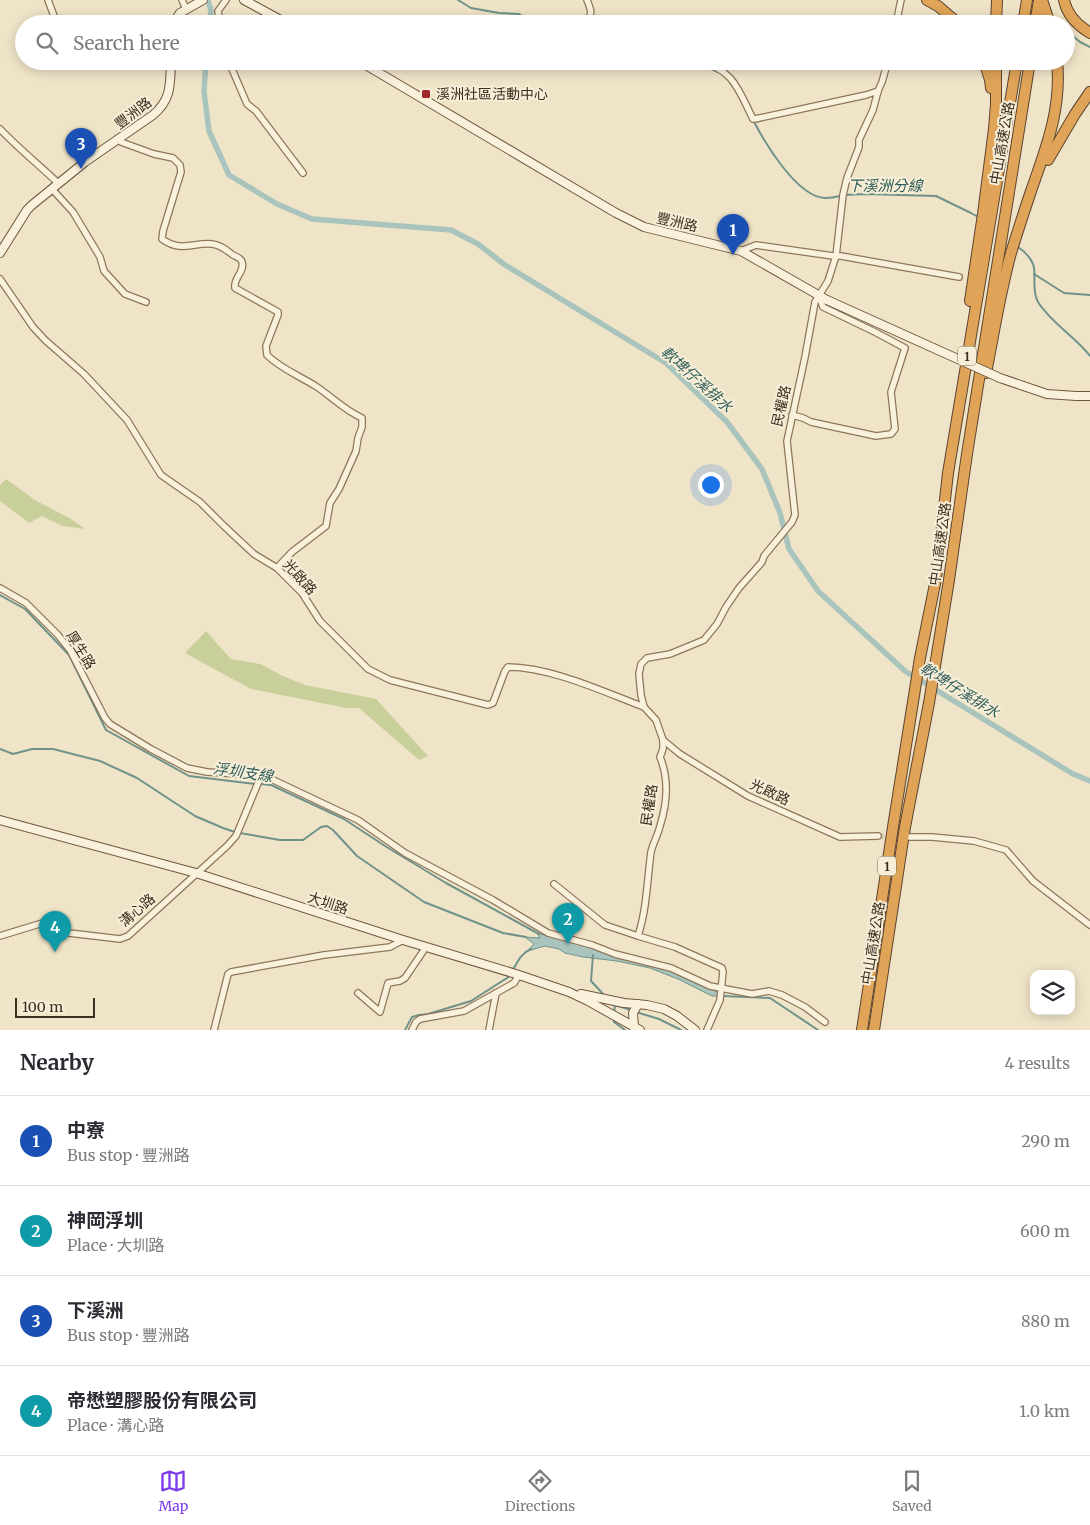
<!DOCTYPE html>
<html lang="en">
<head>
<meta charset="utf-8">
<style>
	body { margin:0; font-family:Merriweather,"Noto Sans TC",serif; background:#f2f2f3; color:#2b2b33 }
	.controls { position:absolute; right:15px; bottom:15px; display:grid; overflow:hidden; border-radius:10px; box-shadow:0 2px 12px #0003 }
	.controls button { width:45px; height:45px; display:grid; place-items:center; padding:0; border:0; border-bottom:1px solid #e1e1e2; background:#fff; color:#2b2b33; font:25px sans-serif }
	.scale { position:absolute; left:15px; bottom:12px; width:80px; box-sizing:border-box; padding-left:5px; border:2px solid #3d2e20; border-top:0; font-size:14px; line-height:18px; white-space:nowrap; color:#3d2e20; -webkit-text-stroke:4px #f7eed8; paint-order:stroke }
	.you { position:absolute; left:710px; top:484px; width:18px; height:18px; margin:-12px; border:4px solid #fff; border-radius:50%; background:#1a73e8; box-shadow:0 0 0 8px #1a73e833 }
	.badge { display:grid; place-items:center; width:32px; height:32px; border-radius:50%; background:#7c3aed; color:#fff; font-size:16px; font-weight:700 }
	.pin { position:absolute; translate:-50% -41px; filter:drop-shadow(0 1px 2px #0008) }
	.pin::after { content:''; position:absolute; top:26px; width:18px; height:15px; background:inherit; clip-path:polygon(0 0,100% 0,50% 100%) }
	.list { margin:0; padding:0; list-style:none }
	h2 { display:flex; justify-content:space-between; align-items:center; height:65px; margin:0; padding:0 20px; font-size:21px }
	h2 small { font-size:16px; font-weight:400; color:#7c7c81 }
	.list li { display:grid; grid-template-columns:32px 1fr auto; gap:15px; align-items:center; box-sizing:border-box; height:90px; padding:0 20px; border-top:1px solid #e1e1e2 }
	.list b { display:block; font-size:19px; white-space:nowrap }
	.list p { margin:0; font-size:16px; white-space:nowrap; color:#7c7c81 }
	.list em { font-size:16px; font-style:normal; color:#7c7c81 }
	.icon { flex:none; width:28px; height:28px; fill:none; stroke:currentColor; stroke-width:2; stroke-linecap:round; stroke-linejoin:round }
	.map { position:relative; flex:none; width:1090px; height:1030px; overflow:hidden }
	.search { position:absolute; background:#fff; box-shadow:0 2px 12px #0003; left:15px; right:15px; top:15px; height:55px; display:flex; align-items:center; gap:12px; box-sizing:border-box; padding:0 18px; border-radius:28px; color:#7c7c81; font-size:19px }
	.sheet { height:425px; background:#fff }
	nav { display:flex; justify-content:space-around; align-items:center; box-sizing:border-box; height:70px; border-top:1px solid #e1e1e2; background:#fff; font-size:14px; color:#7c7c81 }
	nav a { display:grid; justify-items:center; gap:2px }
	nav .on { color:#7c3aed }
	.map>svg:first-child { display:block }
	.green { fill:#c9cf9b }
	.water { fill:#a9c4bc; stroke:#6f938a }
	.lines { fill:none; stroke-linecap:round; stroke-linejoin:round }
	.stream { stroke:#6f938a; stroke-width:2 }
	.canal { stroke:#a9c4bc; stroke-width:5.5 }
	.street-tunnel { stroke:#ccc0a6; stroke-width:5.5; stroke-dasharray:5.5 3; stroke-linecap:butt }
	.street-casing { stroke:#8d765c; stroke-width:8 }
	.secondary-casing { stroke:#6f573f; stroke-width:10 }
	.highway-casing { stroke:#5b4430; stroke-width:12 }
	.street { stroke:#faf1dc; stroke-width:5.5 }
	.secondary { stroke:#faf1dc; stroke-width:8 }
	.highway { stroke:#e0a458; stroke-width:10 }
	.secondary-bridge-casing { stroke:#6f573f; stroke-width:10; stroke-linecap:butt }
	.secondary-bridge { stroke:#faf1dc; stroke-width:8 }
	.poi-dot { fill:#9e2a2b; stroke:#f7eed8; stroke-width:2 }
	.labels { text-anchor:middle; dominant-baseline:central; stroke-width:4; stroke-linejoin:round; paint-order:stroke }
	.shield { fill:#f7eed8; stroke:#756857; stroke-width:1 }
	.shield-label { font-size:12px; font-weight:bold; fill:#3d2e20 }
	.poi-label { font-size:14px; fill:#3d2e20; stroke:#f7eed8; text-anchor:start }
	.street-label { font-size:14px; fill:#3d2e20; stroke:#f7eed8 }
	.water-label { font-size:15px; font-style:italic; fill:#2f5d5a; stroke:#f7eed8 }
</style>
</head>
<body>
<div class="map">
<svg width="1090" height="1030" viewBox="0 0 1090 1030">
	<rect width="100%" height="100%" fill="#f0e4c8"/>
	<g class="green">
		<path d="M6,479L35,500L71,519L85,529L62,526L42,516L29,523L0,501V485Z"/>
		<path d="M206,631L231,659L260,664L283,676L305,685L376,699L428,756L419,760L359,708H346L251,689L185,653Z"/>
	</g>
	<path class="water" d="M537,933L669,968L719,993L718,996H712L678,979L650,968L617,961L583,957L565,953L559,949L545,946L531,950H528L534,944L525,937L540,938Z"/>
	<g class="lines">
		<g class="stream">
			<path d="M458,0L471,8L499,13L519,14L537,24"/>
			<path d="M1066,30L1080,42L1090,47"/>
			<path d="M626,61H640"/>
			<path d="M667,61C685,63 702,65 718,72"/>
			<path d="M753,120C765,143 797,197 825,198C830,198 836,197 840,196"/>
			<path d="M845,195L865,194L936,196L971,213L978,217"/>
			<path d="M1018,247C1024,251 1030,257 1033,264C1037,273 1031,290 1038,302C1052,324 1075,336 1090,356"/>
			<path d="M1034,274L1064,293L1090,295"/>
			<path d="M0,595L25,609L69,655L106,730L189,776L255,784"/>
			<path d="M0,749L13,754L32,749H53L100,761L137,778L195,816L223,828L235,832"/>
			<path d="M260,784L271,785L344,819L385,846L446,883L539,934"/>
			<path d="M240,833L280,840H303L321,827L327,826L333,830L357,856L424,902L503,933L526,937"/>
			<path d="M593,955L591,981L604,995"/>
			<path d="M512,971C518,962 520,954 531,949"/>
			<path d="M723,996L770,998L818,1030"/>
			<path d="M613,1004L615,1005L614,1013"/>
			<path d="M615,1005L631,1010"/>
			<path d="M636,1012L659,1019L681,1030"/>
			<path d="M614,1018V1022L625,1030"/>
			<path d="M405,1030L412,1017L419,1015L428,1014L471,1001L510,976"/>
		</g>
		<g class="canal">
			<path d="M208,0L211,11L210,24"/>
			<path d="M206,61L204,92L209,131L229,175L277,204L312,219L451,230L478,244L505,265L666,363L727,422L762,469L780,513L789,549L818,591L905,671L1073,774L1090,781"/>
		</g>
		<path class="street-tunnel" d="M878,836L905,837"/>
		<g class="street-casing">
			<g id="street">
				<path d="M48,0L57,24"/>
				<path d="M182,0L186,9"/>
				<path d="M220,24L218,11L226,0"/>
				<path d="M587,24C592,12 592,12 587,0"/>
				<path d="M896,24L901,0"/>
				<path d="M229,61L232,69L247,104L256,111L303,173"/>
				<path d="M699,61C734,70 738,89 753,119H755L866,95L878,91"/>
				<path d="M0,129C18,148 39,165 58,183"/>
				<path d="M119,139L121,142L154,154L173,158L180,165L181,172L163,231L162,239C181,253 194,242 212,244C221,245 226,250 233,255C237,257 241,258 242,262C245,272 233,278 235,288L278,312V315L266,346L267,355C281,369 300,376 317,387C332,397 344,410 362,418V427L358,438L356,451L339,489L330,503L326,526L292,552L277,568"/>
				<path d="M52,189L73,212L100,257L104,271L125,294L146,302"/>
				<path d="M741,251L756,245L833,256H841L959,277"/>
				<path d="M0,279L33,327L45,340L84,374L127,420L161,475L200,502L224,526L254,554L277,568L302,593L320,621L368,669L390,680L488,705L493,703L505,671L508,667C551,667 604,692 644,707"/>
				<path d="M792,415L803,418L811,422L876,436L891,434L895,429L891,392L905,348L875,332L823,307L819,296"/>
				<path d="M0,588L26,603L58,635L70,650L105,718L110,724L151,749L187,768L207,772L257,775L267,777L358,820L405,853L493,900L548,933L592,945L615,954L671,968L710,986L752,994L769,991L782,995L805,1007L825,1022"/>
				<path d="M663,740L680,754L748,796L840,837L878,836"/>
				<path d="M909,837H932L974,841L1006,850L1033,881L1090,925"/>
				<path d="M554,884L605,925L638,936"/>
				<path d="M0,936L49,921C58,924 60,931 69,933L120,939L128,936L227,846L236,836L261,776"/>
				<path d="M358,993L380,1012L388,983L400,981L405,978L426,947"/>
				<path d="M214,1030L228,974L231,972L324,955L390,947L403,940"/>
				<path d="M412,1030L416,1022L420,1019L464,1011L514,983L519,975"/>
				<path d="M489,1030L496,993"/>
				<path d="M707,1030L720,1000L723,972L722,968L675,947L638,936C647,908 647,881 651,852C653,843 658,835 660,826C667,804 669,779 660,757L663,749V740L656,720L644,707L641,695L639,674L641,664L647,658L670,654L704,640L717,624L726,607L739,588L762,562L764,556L792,522L795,515L787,441L805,357L815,302L828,281L836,256L843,195L847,178L859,147V140L873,110L878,91L882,82L888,61"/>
			</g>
		</g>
		<g class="secondary-casing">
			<g id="secondary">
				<path d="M244,0L288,24"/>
				<path d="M173,24L180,13L203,0"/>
				<path d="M359,61L616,213L644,227L741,251L827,300"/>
				<path d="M0,253L27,210L32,205L85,162L153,115C172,99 170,84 171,61"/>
				<path d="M1000,378L1047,394L1076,396H1090"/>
				<path d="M0,820L196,873L403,940L516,974L569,992L588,1001L640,1030"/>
				<path d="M581,994L624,1003L647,1005L664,1009L677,1016L695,1030"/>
				<path d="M634,1027L633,1013L638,1004"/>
			</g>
		</g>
		<g class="highway-casing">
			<g id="highway">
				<path d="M927,0L938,6L959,24"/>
				<path d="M1042,0L1050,24"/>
				<path d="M1064,0C1067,15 1077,25 1090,33"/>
				<path d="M996,24L997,0"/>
				<path d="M1023,24L1027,0"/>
				<path d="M1035,24L1039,0"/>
				<path d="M984,61L990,80L991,88"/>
				<path d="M1048,160L1075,114L1090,92"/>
				<path d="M970,301L983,214L994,129L996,104V61"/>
				<path d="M986,373C994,333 1000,293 1011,253C1017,233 1024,212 1031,191C1046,148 1062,108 1057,61"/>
				<path d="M862,1030L893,827L920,658L936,579L948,473L1017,61"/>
				<path d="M874,1030L905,827L929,703L949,580L967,454L1030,61"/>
			</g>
		</g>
		<use href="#street" class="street"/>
		<use href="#secondary" class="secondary"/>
		<use href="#highway" class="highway"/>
		<g class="secondary-bridge-casing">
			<path id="secondary-bridge" d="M827,300L1000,378"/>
		</g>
		<use href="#secondary-bridge" class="secondary-bridge"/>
	</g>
	<rect class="poi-dot" x="421" y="89" width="10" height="10" rx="2.5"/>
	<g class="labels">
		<g class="shield">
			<rect x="958" y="346.5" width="18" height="19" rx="4"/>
			<rect x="878" y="856.5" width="18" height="19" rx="4"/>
		</g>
		<g class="shield-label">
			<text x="967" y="356">1</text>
			<text x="887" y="866">1</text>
		</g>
		<g class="poi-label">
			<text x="436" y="94">溪洲社區活動中心</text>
		</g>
		<g class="street-label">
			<text transform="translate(133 113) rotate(-37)">豐洲路</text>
			<text transform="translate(1002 143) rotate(-80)">中山高速公路</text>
			<text transform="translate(677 222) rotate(13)">豐洲路</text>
			<text transform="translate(781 406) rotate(-77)">民權路</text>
			<text transform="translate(940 544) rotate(-82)">中山高速公路</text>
			<text transform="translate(300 577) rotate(48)">光啟路</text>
			<text transform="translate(81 650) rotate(58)">厚生路</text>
			<text transform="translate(770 792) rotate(25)">光啟路</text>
			<text transform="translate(649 805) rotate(-81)">民權路</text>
			<text transform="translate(328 903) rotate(18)">大圳路</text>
			<text transform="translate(137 910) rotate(-41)">溝心路</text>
			<text transform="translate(873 943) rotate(-81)">中山高速公路</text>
		</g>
		<g class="water-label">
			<text x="885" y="185">下溪洲分線</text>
			<text transform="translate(697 379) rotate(42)">軟埤仔溪排水</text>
			<text transform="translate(960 690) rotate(32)">軟埤仔溪排水</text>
			<text transform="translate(243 772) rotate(8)">浮圳支線</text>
		</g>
	</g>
</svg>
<div class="controls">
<button><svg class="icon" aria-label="layers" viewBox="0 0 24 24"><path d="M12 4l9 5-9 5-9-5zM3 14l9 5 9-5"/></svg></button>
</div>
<div class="scale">100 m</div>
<div class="you"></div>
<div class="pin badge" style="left:733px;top:255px;background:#1a4fb4">1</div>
<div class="pin badge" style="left:568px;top:944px;background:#0f9aa8">2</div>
<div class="pin badge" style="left:81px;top:169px;background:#1a4fb4">3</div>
<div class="pin badge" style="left:55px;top:952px;background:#0f9aa8">4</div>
<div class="search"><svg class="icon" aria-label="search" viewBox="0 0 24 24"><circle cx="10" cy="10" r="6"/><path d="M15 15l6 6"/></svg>Search here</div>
</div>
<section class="sheet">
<h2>Nearby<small>4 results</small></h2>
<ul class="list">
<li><span class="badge" style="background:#1a4fb4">1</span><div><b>中寮</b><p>Bus stop · 豐洲路</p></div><em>290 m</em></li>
<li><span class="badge" style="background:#0f9aa8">2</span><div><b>神岡浮圳</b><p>Place · 大圳路</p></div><em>600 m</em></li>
<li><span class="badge" style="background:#1a4fb4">3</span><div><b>下溪洲</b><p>Bus stop · 豐洲路</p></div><em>880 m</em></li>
<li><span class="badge" style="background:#0f9aa8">4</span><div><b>帝懋塑膠股份有限公司</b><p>Place · 溝心路</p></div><em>1.0 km</em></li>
</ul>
</section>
<nav>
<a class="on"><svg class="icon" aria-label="map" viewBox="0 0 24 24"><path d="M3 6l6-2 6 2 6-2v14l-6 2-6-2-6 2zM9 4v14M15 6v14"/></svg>Map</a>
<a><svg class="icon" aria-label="directions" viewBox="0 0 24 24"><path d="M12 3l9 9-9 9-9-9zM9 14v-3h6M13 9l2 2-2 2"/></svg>Directions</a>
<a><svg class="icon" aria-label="saved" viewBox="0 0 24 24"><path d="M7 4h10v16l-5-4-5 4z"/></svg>Saved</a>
</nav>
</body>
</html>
